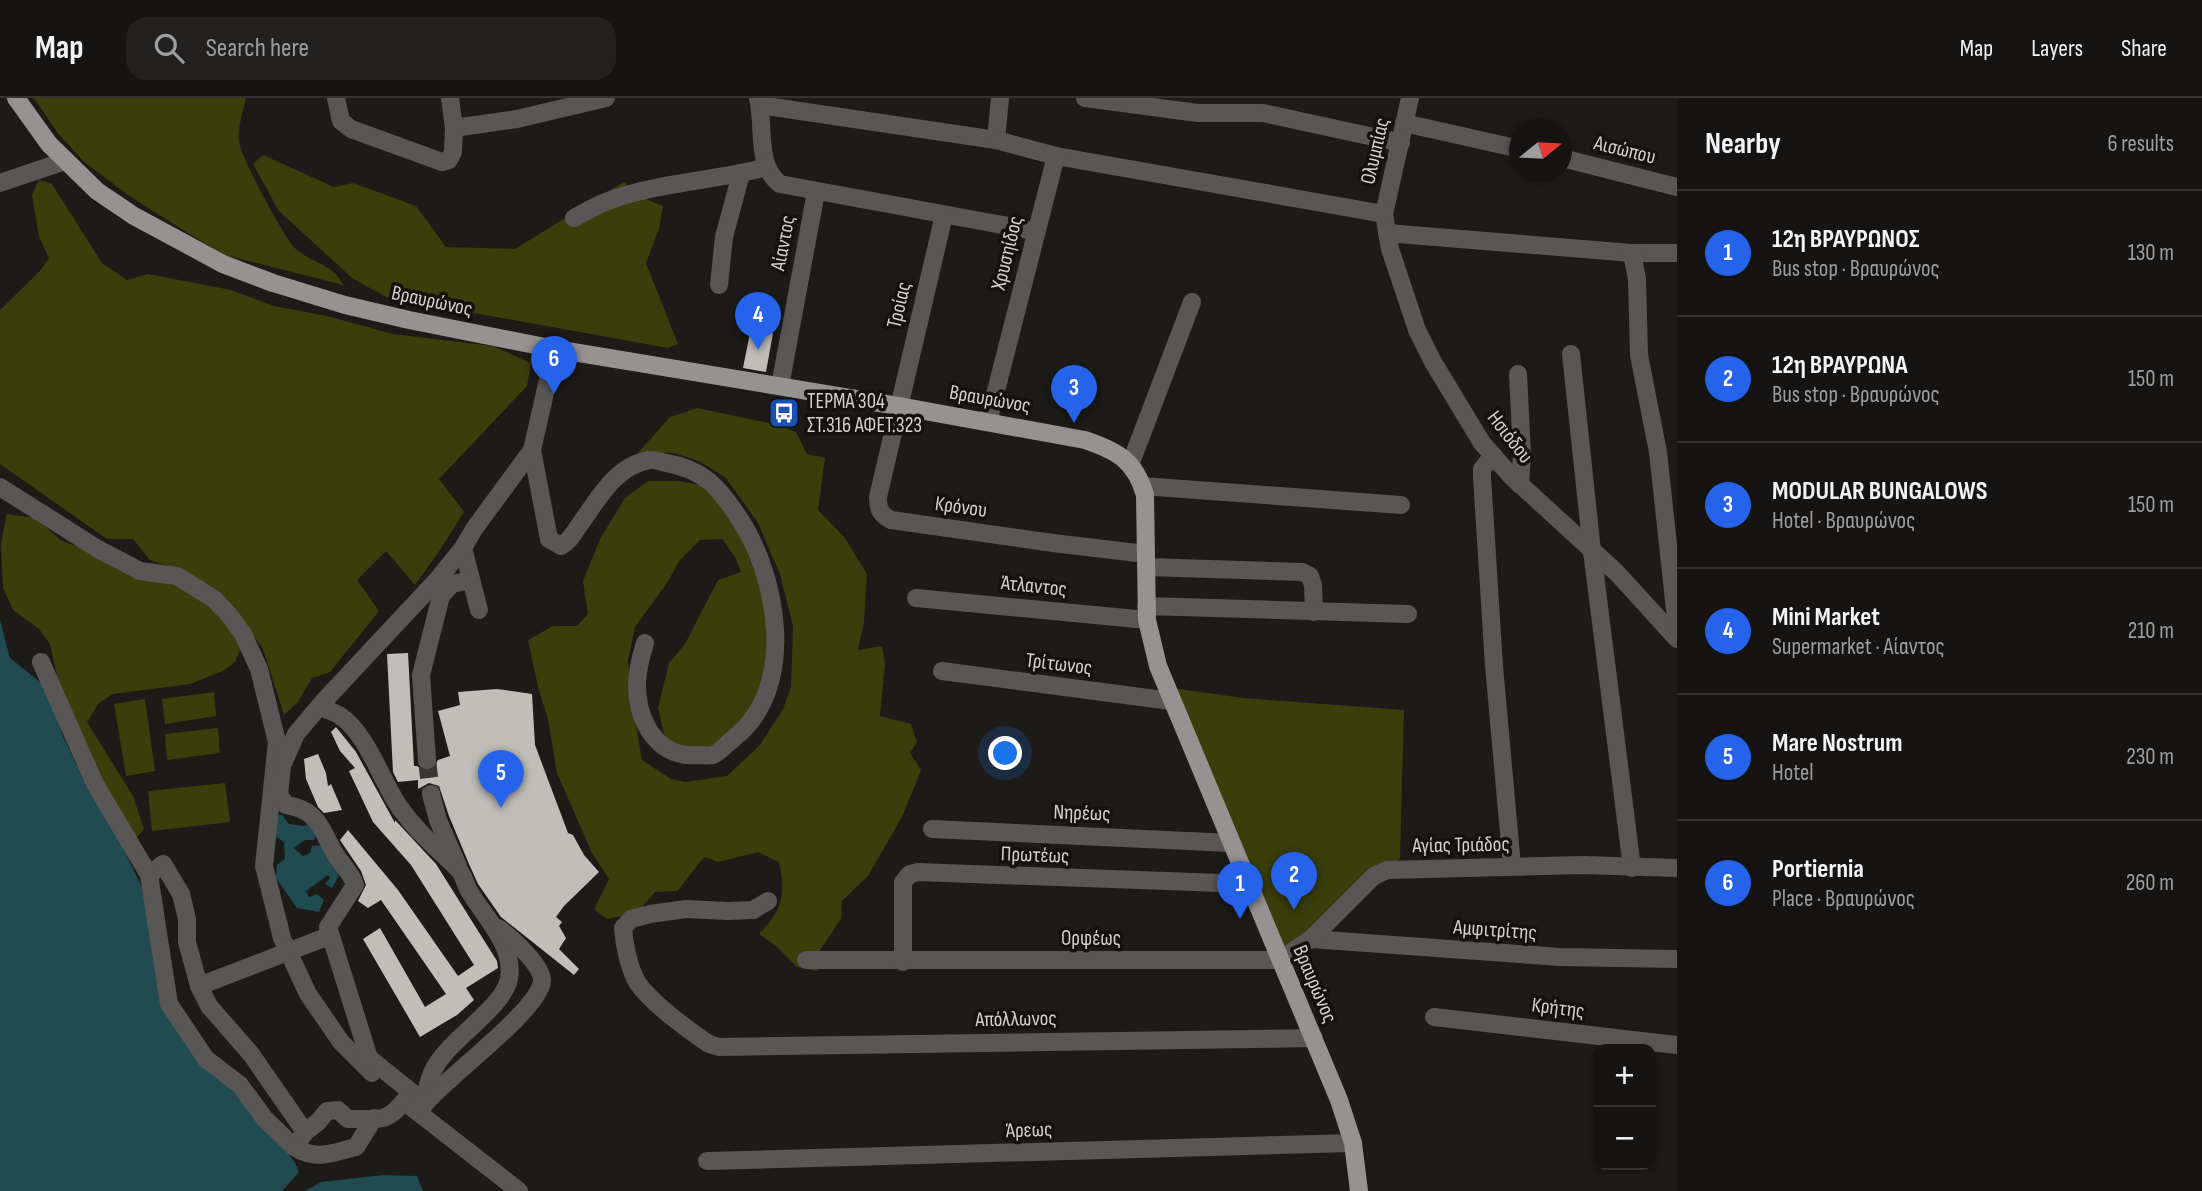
<!DOCTYPE html>
<html lang="en">
<head>
<meta charset="utf-8">
<style>
	body { margin:0; font-family:"Sofia Sans Condensed",sans-serif; background:#232120; color:#f1f3f6 }
	.controls { position:absolute; right:21px; bottom:21px; display:grid; overflow:hidden; border-radius:14px; box-shadow:0 2px 5px #0004 }
	.controls button { width:63px; height:63px; display:grid; place-items:center; padding:0; border:0; border-bottom:2px solid #353332; background:#161412; color:#f1f3f6; font:35px sans-serif }
	.compass { position:absolute; left:1509px; top:21px; width:63px; height:63px; border-radius:50%; background:#161412; box-shadow:0 2px 5px #0004; rotate:72deg }
	.you { position:absolute; left:1006px; top:656px; width:24px; height:24px; margin:-18px; border:5px solid #fff; border-radius:50%; background:#1a73e8; box-shadow:0 0 0 10px #1a73e833 }
	.badge { display:grid; place-items:center; width:46px; height:46px; border-radius:50%; background:#2563eb; color:#fff; font-size:23px; font-weight:700 }
	.pin { position:absolute; translate:-50% -58px; filter:drop-shadow(0 2px 4px #0008) }
	.pin::after { content:''; position:absolute; top:37px; width:24px; height:21px; background:inherit; clip-path:polygon(0 0,100% 0,50% 100%) }
	.list { margin:0; padding:0; list-style:none }
	h2 { display:flex; justify-content:space-between; align-items:center; height:91px; margin:0; padding:0 28px; font-size:30px }
	h2 small { font-size:23px; font-weight:400; color:#9e9e9f }
	.list li { display:grid; grid-template-columns:46px 1fr auto; gap:21px; align-items:center; box-sizing:border-box; height:126px; padding:0 28px; border-top:2px solid #353332 }
	.list b { display:block; font-size:26px; white-space:nowrap }
	.list p { margin:0; font-size:23px; white-space:nowrap; color:#9e9e9f }
	.list em { font-size:23px; font-style:normal; color:#9e9e9f }
	.icon { flex:none; width:38px; height:38px; fill:none; stroke:currentColor; stroke-width:2; stroke-linecap:round; stroke-linejoin:round }
	.map { position:relative; flex:none; width:1677px; height:1093px; overflow:hidden }
	header { display:flex; align-items:center; gap:42px; box-sizing:border-box; height:98px; padding:0 35px; background:#161412; border-bottom:2px solid #353332 }
	header strong { font-size:33px }
	nav { display:flex; gap:38px; margin-inline-start:auto; font-size:24px }
	.search { width:490px; height:63px; background:#232120; display:flex; align-items:center; gap:18px; box-sizing:border-box; padding:0 24px; border-radius:21px; color:#9e9e9f; font-size:26px }
	main { display:flex }
	aside { flex:1; background:#161412 }
	.map>svg:first-child { display:block }
	.green { fill:#393e0b }
	.water { fill:#1f4b51 }
	.building { fill:#c1beba }
	.lines { fill:none; stroke-linecap:round; stroke-linejoin:round }
	.minor-tunnel { stroke:#383633; stroke-width:18; stroke-dasharray:18 9; stroke-linecap:butt }
	.minor { stroke:#595656; stroke-width:18 }
	.major { stroke:#979292; stroke-width:18 }
	.labels { text-anchor:middle; dominant-baseline:central; stroke-width:7; stroke-linejoin:round; paint-order:stroke }
	.street-label { font-size:21px; fill:#d3d1cf; stroke:#14120f }
	.poi-label { font-size:21px; fill:#d3d1cf; stroke:#14120f; text-anchor:start }
</style>
</head>
<body>
<header>
<strong>Map</strong>
<div class="search"><svg class="icon" aria-label="search" viewBox="0 0 24 24"><circle cx="10" cy="10" r="6"/><path d="M15 15l6 6"/></svg>Search here</div>
<nav><a>Map</a><a>Layers</a><a>Share</a></nav>
</header>
<main>
<div class="map">
<svg width="1677" height="1093" viewBox="0 0 1677 1093">
	<rect width="100%" height="100%" fill="#1d1b18"/>
	<g class="green">
		<path d="M34,0H246C243,14 236,33 240,48C245,66 281,133 293,148C307,164 335,166 343,187L225,157L183,132L131,99L83,63L57,34Z"/>
		<path d="M263,57L334,89L353,85L416,108L446,149L515,151L624,84L643,100L663,108L659,131L646,165L678,246L668,250L386,199L352,180L279,113L253,66Z"/>
		<path d="M39,82L52,86L102,165L127,182L148,176L231,192L274,208L327,218L393,236L493,248L531,265L527,288L439,381L464,414L440,452L415,487L386,453L357,482L379,513L330,574L312,580L298,604L284,617L263,551L247,528L170,469L150,462L133,441H107L0,366V212L40,173L49,160L39,139L32,97Z"/>
		<path d="M697,310L778,327L796,334L807,356L825,360L818,412L845,440L867,476L864,524L858,552L882,548L885,566L880,618L911,626L917,644L910,655L921,672L903,717L868,778L842,803L841,821L820,852L818,873L797,869L776,848L759,836C783,811 786,798 779,764L758,754L718,764L705,759C694,769 688,782 677,793L655,794L637,815L607,821L594,811L609,781L592,755L557,675L548,621L539,593L528,542L553,528H577L588,516L583,483L600,441L625,400L648,383H679L710,389L736,428L770,510V545L763,579L751,613L714,652L688,654L665,640L658,610L669,565L685,546L718,482L741,474L735,459L722,441L700,442L680,462L667,485L635,529L628,563L636,627L642,662L671,681L685,684L727,678L760,647L783,611L791,589L793,528L780,476L758,425L725,379L699,363L674,355H638L670,319Z"/>
		<path d="M7,416L35,420L62,443L175,482L209,502L242,547L235,564L223,573L190,586L113,596L99,605L87,624L133,698L144,731L135,741L116,730L61,595L50,546L39,531L13,512L3,490L1,445Z"/>
		<path d="M1165,589L1243,600L1404,612L1400,761L1280,862Z"/>
		<path d="M214,594L216,618L165,626L162,601Z"/>
		<path d="M145,601L155,673L126,678L114,606Z"/>
		<path d="M218,630L220,655L167,662L165,636Z"/>
		<path d="M225,685L230,724L152,733L148,693Z"/>
	</g>
	<g class="water">
		<path d="M0,522L10,560L45,588L63,638L87,690L122,748L150,806L168,912L222,974L294,1063L299,1074L282,1093H0Z"/>
		<path d="M277,717H282L289,726L304,728L311,724L318,731L314,742H305L294,750L303,758L310,755L312,748L326,747C337,763 345,772 332,790L325,786L330,780L328,777L306,793L309,799L317,796L324,802L319,814L297,810L276,780L277,767L285,761L284,744L277,739L271,743Z"/>
		<path d="M383,1077L417,1078L423,1093H305L321,1084Z"/>
	</g>
	<g class="building">
		<path d="M751,230L773,235L766,274L743,270Z"/>
		<path d="M408,555L414,668H417L423,672H433L438,662L450,658L438,613L460,607L458,594L497,591L532,596L535,647L568,735L573,737L584,757L599,774L564,808L556,819L562,824L559,828L566,840L559,851L579,871L574,877L501,819L478,786L469,766L449,718L439,688L429,685L418,691V682L398,684L393,674L387,556Z"/>
		<path d="M336,629L356,654L395,725V722L436,766L497,863L498,870L466,890L474,902L457,917L420,939L363,841L380,830L425,909L446,896L381,802L368,810L358,803L366,787L361,773L340,742L348,732L398,792L458,878L474,867L411,767L373,724L349,673L355,670L340,653L331,634Z"/>
		<path d="M318,656L326,675L328,688L331,686L342,712L324,715L318,709L306,681L304,661Z"/>
	</g>
	<g class="lines">
		<path class="minor-tunnel" d="M427,662L431,696"/>
		<g class="minor">
			<path d="M336,0L341,23L351,31L442,64L449,62L453,54L454,30"/>
			<path d="M450,0L454,30L517,21L606,0"/>
			<path d="M758,0C765,27 755,67 780,86L1035,133"/>
			<path d="M1085,0L1198,15H1263L1401,45"/>
			<path d="M1410,0L1384,116L1390,151L1417,232L1433,264L1482,345L1511,378L1617,475L1677,541"/>
			<path d="M760,7L996,42L1000,0"/>
			<path d="M1404,25L1520,51"/>
			<path d="M1056,58L1384,116"/>
			<path d="M1562,60L1677,89"/>
			<path d="M0,85L65,63"/>
			<path d="M944,117L878,399C878,411 880,416 891,422L1053,445L1146,456"/>
			<path d="M574,120C585,114 597,107 608,103C659,84 715,83 767,69"/>
			<path d="M1387,135L1632,155H1677"/>
			<path d="M1632,155L1637,181L1639,257L1658,354L1677,530"/>
			<path d="M719,187L724,139L741,76"/>
			<path d="M1571,256L1592,453L1632,770"/>
			<path d="M1518,276L1522,356L1520,387"/>
			<path d="M780,288L816,94"/>
			<path d="M988,324L1056,58L996,42"/>
			<path d="M532,352L549,441L561,448C569,444 573,436 578,429C597,403 615,367 650,362C654,361 661,364 666,365C703,371 719,389 739,420C778,479 798,590 734,640C728,645 720,654 713,657C709,658 702,657 697,657C657,660 637,623 637,586C637,572 641,558 645,545"/>
			<path d="M1493,357L1482,371V379L1494,568L1512,768"/>
			<path d="M1130,367L1192,204"/>
			<path d="M1142,388L1401,407"/>
			<path d="M0,389L98,451L140,473L177,478L214,501L230,518L243,536L259,571L277,644L264,768L282,840L308,896L341,944L372,975"/>
			<path d="M463,450L479,512"/>
			<path d="M1147,469L1302,474L1310,478L1313,487L1314,514"/>
			<path d="M916,500L1147,522"/>
			<path d="M1146,508L1408,516"/>
			<path d="M41,564L95,686L149,777L163,766L181,796L187,821V844L199,888"/>
			<path d="M942,573L1171,603"/>
			<path d="M320,609C326,611 333,614 339,617C368,636 381,683 400,710C418,735 438,751 459,772C463,777 465,784 468,791C483,818 515,847 509,881C503,910 452,939 435,969C428,980 427,993 425,1005L369,960L328,829L355,787C351,775 344,769 337,759C321,734 321,712 286,707L279,697L282,668L296,636L323,604L438,481L463,450L474,431L532,352L555,251"/>
			<path d="M427,662L421,577L441,498L452,486L471,482"/>
			<path d="M431,696L438,722L458,768"/>
			<path d="M932,731L1231,745"/>
			<path d="M149,777L169,906L206,961L240,987L265,1021L294,1049L307,1032"/>
			<path d="M768,803L753,812L728,813L686,811L650,816L631,821L623,830C624,846 629,870 637,884C650,904 688,932 709,946L719,949L1314,940"/>
			<path d="M329,838L199,888L209,908L251,956L305,1034L318,1024L327,1013L338,1012L348,1021C376,1020 386,1027 404,1003"/>
			<path d="M1311,841L1560,859L1677,861"/>
			<path d="M806,862H1280L1311,841L1374,778L1387,772L1583,767L1677,770"/>
			<path d="M903,864V784L910,776L918,774L1248,786"/>
			<path d="M1434,919L1677,947"/>
			<path d="M406,1005L519,1093"/>
			<path d="M423,1008C445,980 539,913 542,883C543,868 511,839 498,830"/>
			<path d="M294,1049C317,1063 331,1055 356,1049L374,1020"/>
			<path d="M707,1063L1353,1045"/>
		</g>
		<path class="major" d="M16,0L49,46L97,93L134,118L223,166L273,185L345,207L409,222L555,251L898,308L1085,342C1117,353 1135,362 1145,397L1147,522L1158,568L1339,1002L1353,1045L1359,1093"/>
	</g>
	<defs>
		<g id="bus-square" transform="scale(1.575)"><rect x="-9" y="-9" width="18" height="18" rx="4" fill="#1a4fb4" stroke="#14120f"/><path d="M-5-6H5V4H4V6H2V4H-2V6H-4V4H-5ZM-3.5-4V0h7V-4ZM-3.5 1.2v1.5H-2V1.2ZM2 1.2v1.5H3.5V1.2Z" fill="#fff"/></g>
	</defs>
	<g fill-rule="evenodd">
		<use href="#bus-square" x="784" y="315"/>
	</g>
	<g class="labels">
		<g class="street-label">
			<text transform="translate(1625 52) rotate(14)">Αισώπου</text>
			<text transform="translate(1375 53) rotate(-77)">Ολυμπίας</text>
			<text transform="translate(783 145) rotate(-79)">Αίαντος</text>
			<text transform="translate(1007 155) rotate(-76)">Χρυσηίδος</text>
			<text transform="translate(432 203) rotate(12)">Βραυρώνος</text>
			<text transform="translate(899 207) rotate(-77)">Τροίας</text>
			<text transform="translate(990 301) rotate(10)">Βραυρώνος</text>
			<text transform="translate(1510 339) rotate(52)">Ησιόδου</text>
			<text transform="translate(961 409) rotate(8)">Κρόνου</text>
			<text transform="translate(1034 488) rotate(6)">Άτλαντος</text>
			<text transform="translate(1059 566) rotate(7)">Τρίτωνος</text>
			<text transform="translate(1082 715) rotate(2)">Νηρέως</text>
			<text transform="translate(1461 747) rotate(-1)">Αγίας Τριάδος</text>
			<text transform="translate(1035 757) rotate(2)">Πρωτέως</text>
			<text transform="translate(1495 832) rotate(4)">Αμφιτρίτης</text>
			<text x="1091" y="840">Ορφέως</text>
			<text transform="translate(1315 886) rotate(67)">Βραυρώνος</text>
			<text transform="translate(1558 910) rotate(7)">Κρήτης</text>
			<text transform="translate(1016 921) rotate(-1)">Απόλλωνος</text>
			<text transform="translate(1029 1032) rotate(-2)">Άρεως</text>
		</g>
		<g class="poi-label">
			<text x="807" y="303">ΤΕΡΜΑ 304<tspan x="807" dy="24">ΣΤ.316 ΑΦΕΤ.323</tspan></text>
		</g>
	</g>
</svg>
<div class="controls">
<button>+</button>
<button>−</button>
</div>
<svg class="compass" viewBox="-18 -18 36 36"><path d="M0-13l5 13h-10z" fill="#e53935"/><path d="M0 13l5-13h-10z" fill="#9e9e9f"/></svg>
<div class="you"></div>
<div class="pin badge" style="left:1240px;top:821px">1</div>
<div class="pin badge" style="left:1294px;top:812px">2</div>
<div class="pin badge" style="left:1074px;top:325px">3</div>
<div class="pin badge" style="left:758px;top:252px">4</div>
<div class="pin badge" style="left:501px;top:710px">5</div>
<div class="pin badge" style="left:554px;top:296px">6</div>
</div>
<aside>
<h2>Nearby<small>6 results</small></h2>
<ul class="list">
<li><span class="badge">1</span><div><b>12η ΒΡΑΥΡΩΝΟΣ</b><p>Bus stop · Βραυρώνος</p></div><em>130 m</em></li>
<li><span class="badge">2</span><div><b>12η ΒΡΑΥΡΩΝΑ</b><p>Bus stop · Βραυρώνος</p></div><em>150 m</em></li>
<li><span class="badge">3</span><div><b>MODULAR BUNGALOWS</b><p>Hotel · Βραυρώνος</p></div><em>150 m</em></li>
<li><span class="badge">4</span><div><b>Mini Market</b><p>Supermarket · Αίαντος</p></div><em>210 m</em></li>
<li><span class="badge">5</span><div><b>Mare Nostrum</b><p>Hotel</p></div><em>230 m</em></li>
<li><span class="badge">6</span><div><b>Portiernia</b><p>Place · Βραυρώνος</p></div><em>260 m</em></li>
</ul>
</aside>
</main>
</body>
</html>
